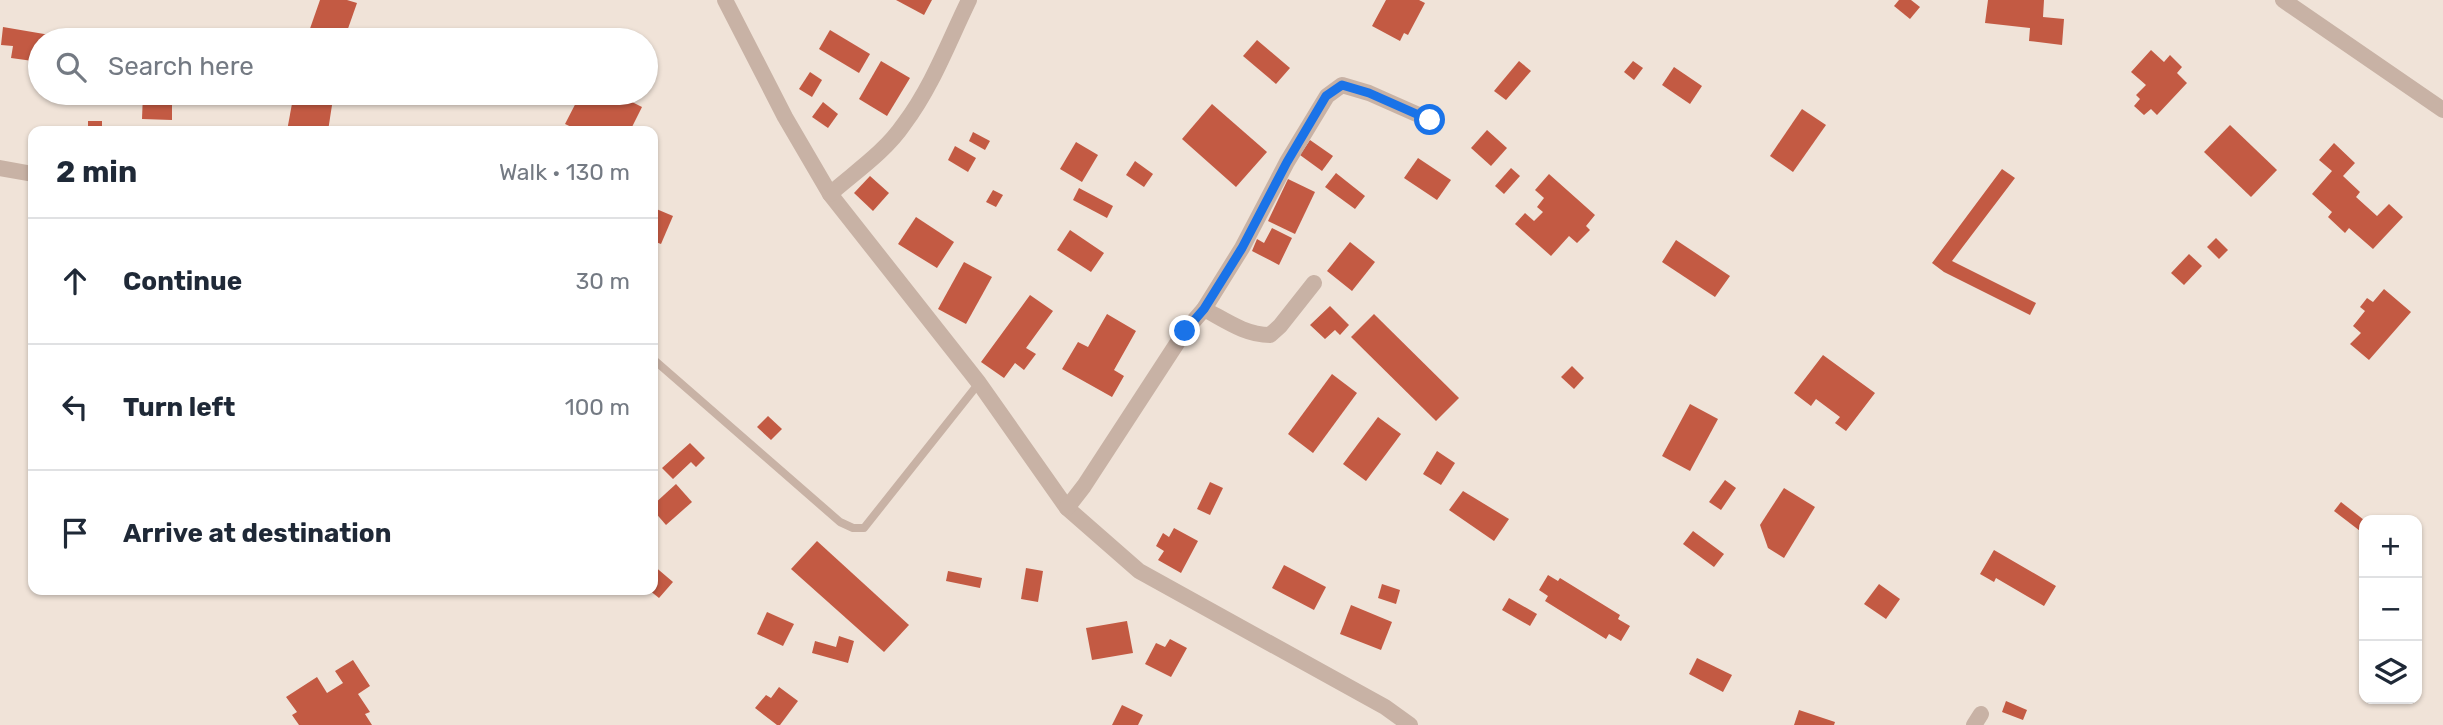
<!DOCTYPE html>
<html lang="en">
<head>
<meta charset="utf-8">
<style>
	body { margin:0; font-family:Rubik,sans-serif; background:#f2f2f3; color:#1f2937 }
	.controls { position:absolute; right:21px; bottom:21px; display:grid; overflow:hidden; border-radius:14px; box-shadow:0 2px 5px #0004 }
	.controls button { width:63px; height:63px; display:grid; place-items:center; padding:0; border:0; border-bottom:2px solid #e0e1e3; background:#fff; color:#1f2937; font:35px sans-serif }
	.stop { position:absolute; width:21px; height:21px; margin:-16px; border:5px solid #1a73e8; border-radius:50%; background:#fff }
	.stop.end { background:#1a73e8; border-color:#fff; box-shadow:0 2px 7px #0008 }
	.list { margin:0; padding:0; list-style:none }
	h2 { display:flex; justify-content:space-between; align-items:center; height:91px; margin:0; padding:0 28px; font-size:30px }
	h2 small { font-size:23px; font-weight:400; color:#747a83 }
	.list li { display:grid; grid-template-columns:46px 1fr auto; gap:21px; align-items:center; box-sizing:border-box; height:126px; padding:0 28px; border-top:2px solid #e0e1e3 }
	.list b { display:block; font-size:26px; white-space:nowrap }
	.list em { font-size:23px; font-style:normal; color:#747a83 }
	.icon { flex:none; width:38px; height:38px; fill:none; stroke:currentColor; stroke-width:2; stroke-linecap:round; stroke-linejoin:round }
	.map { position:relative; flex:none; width:2443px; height:725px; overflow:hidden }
	.search { position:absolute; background:#fff; box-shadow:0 2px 5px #0004; left:28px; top:28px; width:630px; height:77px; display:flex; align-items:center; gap:18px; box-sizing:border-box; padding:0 24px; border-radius:38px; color:#747a83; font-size:26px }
	.panel { position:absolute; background:#fff; box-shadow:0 2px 5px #0004; left:28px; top:126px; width:630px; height:469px; border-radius:14px }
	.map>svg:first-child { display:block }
	.building { fill:#c35a43 }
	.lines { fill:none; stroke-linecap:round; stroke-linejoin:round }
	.service { stroke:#c8b2a5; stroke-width:8 }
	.minor { stroke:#c8b2a5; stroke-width:16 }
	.route { stroke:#1a73e8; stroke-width:9 }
</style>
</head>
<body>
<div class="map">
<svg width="2443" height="725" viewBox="0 0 2443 725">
	<rect width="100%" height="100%" fill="#f0e3d8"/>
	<g class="building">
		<path d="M320,0H347L357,3L344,40H306Z"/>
		<path d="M896,0H932L924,15Z"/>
		<path d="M1386,0H1419L1425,3L1408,35L1404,33L1400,41L1372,26Z"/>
		<path d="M1899,0H1911L1920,7L1910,19L1894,6Z"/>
		<path d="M1988,0H2044L2043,17L2064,19L2062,45L2029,41L2030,28L1985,23Z"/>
		<path d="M3,27L50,35L49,40H40V62L11,58L13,46L1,45Z"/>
		<path d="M830,30L870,54L859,73L819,49Z"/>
		<path d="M1257,40L1290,68L1276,84L1243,56Z"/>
		<path d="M2151,50L2164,62L2170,55L2182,67L2177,73L2187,83L2157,115L2151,109L2144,115L2134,106L2140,99L2136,95L2146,85L2131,72Z"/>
		<path d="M881,61L910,78L887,116L859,99Z"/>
		<path d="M1519,61L1531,71L1506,100L1494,91Z"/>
		<path d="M1633,61L1643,68L1634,80L1624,72Z"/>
		<path d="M1674,67L1702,86L1690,104L1662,85Z"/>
		<path d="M810,72L822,80L812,97L799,89Z"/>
		<path d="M143,93H172V120L142,119Z"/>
		<path d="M581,93H590L612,104L616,94L642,107L630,131H580L565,124Z"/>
		<path d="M293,98L332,105L328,131H287Z"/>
		<path d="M823,102L838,114L828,128L812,117Z"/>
		<path d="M1212,104L1267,152L1236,187L1182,139Z"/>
		<path d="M1802,109L1826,125L1793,172L1770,156Z"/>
		<rect x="88" y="121" width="14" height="10"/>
		<path d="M2230,125L2277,170L2251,197L2204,152Z"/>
		<path d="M1487,130L1507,148L1491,166L1471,148Z"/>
		<path d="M973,132L990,141L985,150L969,141Z"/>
		<path d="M1310,140L1333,156L1322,171L1300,155Z"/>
		<path d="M1076,142L1098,155L1082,182L1060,169Z"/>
		<path d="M2334,143L2355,163L2343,176L2360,192L2356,197L2377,216L2389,204L2403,217L2373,249L2349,228L2345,233L2328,217L2332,212L2312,194L2332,171L2319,160Z"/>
		<path d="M955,146L976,158L968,172L948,160Z"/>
		<path d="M1418,158L1451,180L1437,200L1404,178Z"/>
		<path d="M1135,161L1153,174L1144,187L1126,175Z"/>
		<path d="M1511,168L1520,176L1504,194L1495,186Z"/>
		<path d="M2002,169L2015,178L1952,261L2036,303L2030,315L1944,272L1932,263Z"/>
		<path d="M1336,173L1365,196L1355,209L1325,187Z"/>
		<path d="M1549,174L1595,215L1586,226L1590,230L1577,243L1569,236L1551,256L1515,224L1525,213L1534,221L1543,212L1537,207L1544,198L1535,190Z"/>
		<path d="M870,176L889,193L873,211L854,193Z"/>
		<path d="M1288,179L1315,192L1295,234L1268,221Z"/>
		<path d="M1079,188L1113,206L1107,218L1073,200Z"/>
		<path d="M993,190L1003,195L996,207L986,202Z"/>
		<path d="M654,208L673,216L661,244L653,241Z"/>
		<path d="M916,217L954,242L937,268L898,244Z"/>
		<path d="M1272,228L1292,238L1279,265L1252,251L1257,239L1264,243Z"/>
		<path d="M1070,230L1104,253L1091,272L1057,250Z"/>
		<path d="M2216,238L2228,250L2219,259L2207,247Z"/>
		<path d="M1676,240L1730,276L1715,297L1662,262Z"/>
		<path d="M1350,242L1375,262L1352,291L1327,271Z"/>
		<path d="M2189,254L2202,266L2184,285L2171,273Z"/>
		<path d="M964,262L992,277L966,324L938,309Z"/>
		<path d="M2384,289L2411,312L2369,360L2350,344L2361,333L2353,326L2365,311L2360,307L2367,298L2373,302Z"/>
		<path d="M1030,295L1053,311L1026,348L1036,354L1024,370L1015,363L1004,378L981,362Z"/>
		<path d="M1330,306L1349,325L1340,335L1335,330L1325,339L1310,325Z"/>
		<path d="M1107,314L1136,331L1114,370L1124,376L1112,397L1062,369L1078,342L1088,347Z"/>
		<path d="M1374,314L1459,398L1436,421L1351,337Z"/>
		<path d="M1823,355L1875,393L1846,431L1835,423L1840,417L1816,399L1811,406L1794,393Z"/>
		<path d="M1572,366L1584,378L1574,389L1561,377Z"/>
		<path d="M1332,374L1357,393L1313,453L1288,434Z"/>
		<path d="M1690,404L1718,419L1690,471L1662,456Z"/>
		<path d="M768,416L782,429L771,440L757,427Z"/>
		<path d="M1378,417L1401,434L1366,481L1343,464Z"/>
		<path d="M690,443L705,458L696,467L691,462L673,479L662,468Z"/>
		<path d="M1437,451L1455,463L1441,485L1423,474Z"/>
		<path d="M1725,480L1736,488L1721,510L1709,502Z"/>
		<path d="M1210,482L1223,488L1210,515L1197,509Z"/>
		<path d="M676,484L692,502L666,525L653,510V505Z"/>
		<path d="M1784,488L1815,507L1784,558L1768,548L1760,525Z"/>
		<path d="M1463,491L1509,519L1494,541L1449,510Z"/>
		<path d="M2341,502L2364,520V534L2334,511Z"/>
		<path d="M1174,528L1198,541L1181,573L1158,560L1164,551L1156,546L1163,533L1169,537Z"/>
		<path d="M1693,531L1724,554L1714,567L1683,544Z"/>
		<path d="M817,541L909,625L884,652L791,569Z"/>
		<path d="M1994,550L2056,586L2044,606L1996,578L1994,582L1980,574Z"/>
		<path d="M653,565L673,582L659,598L649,590H653Z"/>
		<path d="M1284,565L1326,587L1314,610L1272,588Z"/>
		<path d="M1026,568L1043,571L1038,602L1021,599Z"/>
		<path d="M948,571L982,578L980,588L946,581Z"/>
		<path d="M1548,575L1558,581L1560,578L1620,615L1618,619L1630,626L1621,641L1609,634L1606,639L1545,601L1548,596L1539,590Z"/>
		<path d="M1382,584L1400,590L1396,604L1378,598Z"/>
		<path d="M1879,584L1900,599L1886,619L1864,604Z"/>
		<path d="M1509,598L1537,614L1530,626L1502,610Z"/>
		<path d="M1351,605L1392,622L1381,650L1340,634Z"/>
		<path d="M767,612L794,624L783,646L757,634Z"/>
		<path d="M1127,621L1133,653L1092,660L1086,628Z"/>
		<path d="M839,636L854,641L848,663L812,653L815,641L836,647Z"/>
		<path d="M1170,639L1187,648L1171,677L1145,664L1156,643L1165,647Z"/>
		<path d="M1697,658L1732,675L1723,692L1689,674Z"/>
		<path d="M353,660L370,686L358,694L370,712L365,714L372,725H299L292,715L297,712L286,697L317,677L327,693L343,683L335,671Z"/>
		<path d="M779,687L798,701L780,725H777L755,708L766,695L771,698Z"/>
		<path d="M2006,701L2027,710L2023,720L2002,712Z"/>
		<path d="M1122,705L1143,715L1138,725H1112Z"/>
		<path d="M1799,710L1835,722L1834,725H1794Z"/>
	</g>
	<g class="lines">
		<path class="service" d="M653,359L840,522L853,528H864L979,383"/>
		<g class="minor">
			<path d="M725,0L785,117L830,194L979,383L1067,508L1139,571L1385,707L1410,725"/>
			<path d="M2283,0L2443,110"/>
			<path d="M0,168L33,174"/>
			<path d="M830,194C855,172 885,152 904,124C932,87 949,41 969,0"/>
			<path d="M1204,309C1225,320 1245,335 1270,335L1280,326L1314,283"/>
			<path d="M1067,508L1084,486L1185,331L1204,309L1242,248L1287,162L1327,96L1342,85L1369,93L1430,120"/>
			<path d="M1974,725L1981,714"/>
		</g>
	</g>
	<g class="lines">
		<path class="route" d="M1185,331L1204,309L1242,248L1287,162L1326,96L1342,85L1369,93L1430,120"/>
	</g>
</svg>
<div class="controls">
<button>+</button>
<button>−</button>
<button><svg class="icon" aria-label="layers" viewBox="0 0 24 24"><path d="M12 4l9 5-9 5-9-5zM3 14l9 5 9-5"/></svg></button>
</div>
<div class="stop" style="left:1430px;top:120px"></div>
<div class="stop end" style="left:1185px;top:331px"></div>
<div class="search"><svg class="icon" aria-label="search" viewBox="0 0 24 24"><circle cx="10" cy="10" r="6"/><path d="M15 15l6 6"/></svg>Search here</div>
<section class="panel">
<h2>2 min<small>Walk · 130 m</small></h2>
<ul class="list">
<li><svg class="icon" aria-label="ahead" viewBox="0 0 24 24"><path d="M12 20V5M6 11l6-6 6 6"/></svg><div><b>Continue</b></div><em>30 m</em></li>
<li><svg class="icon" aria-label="left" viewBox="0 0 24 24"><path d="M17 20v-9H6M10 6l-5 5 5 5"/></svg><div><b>Turn left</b></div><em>100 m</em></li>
<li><svg class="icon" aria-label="arrive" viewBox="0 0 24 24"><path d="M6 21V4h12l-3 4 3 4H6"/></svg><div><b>Arrive at destination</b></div></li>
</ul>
</section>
</div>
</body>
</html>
